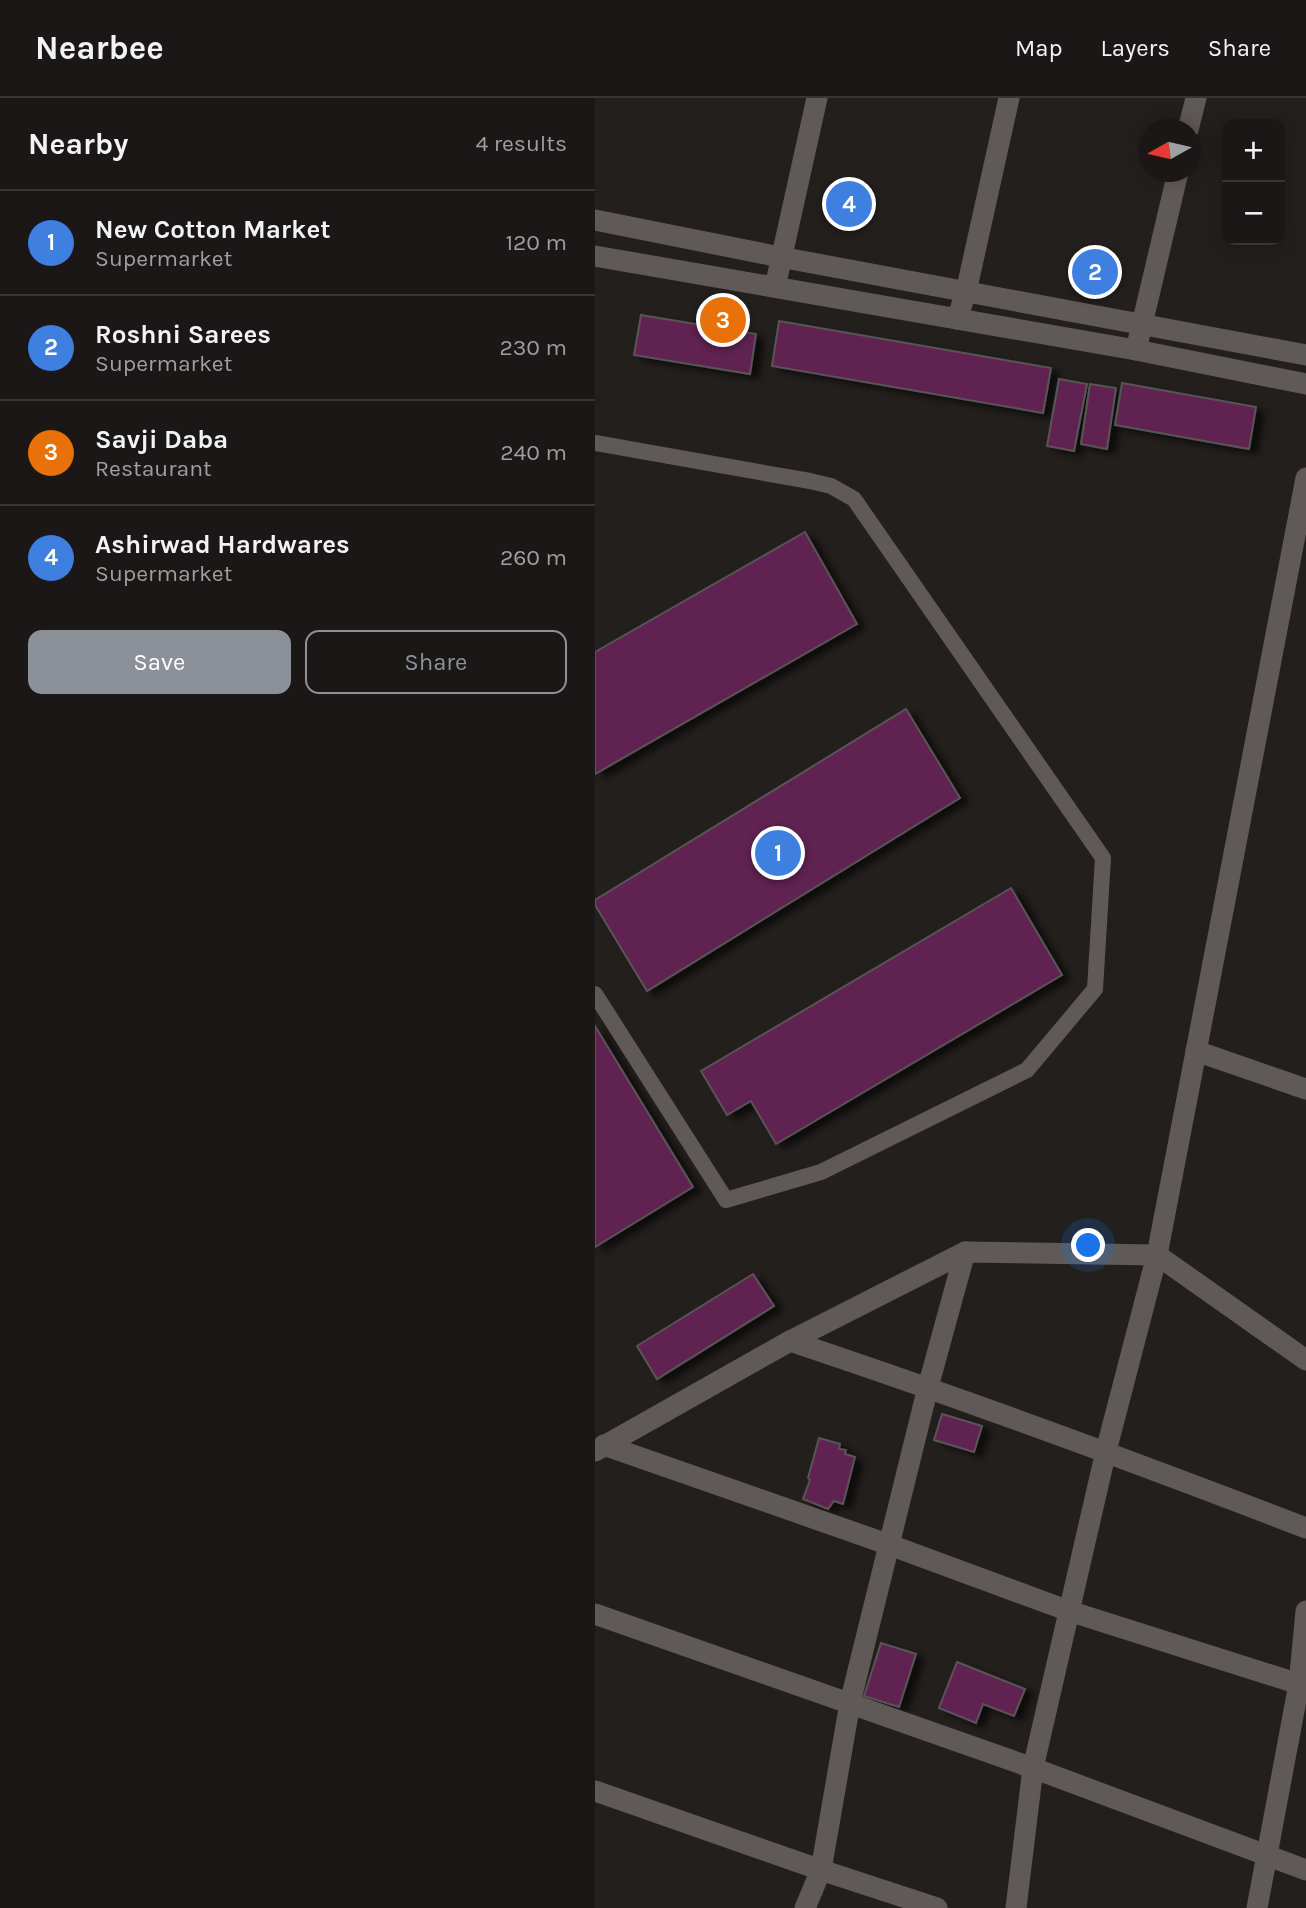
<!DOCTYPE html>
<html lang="en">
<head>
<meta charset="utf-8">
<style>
	body { margin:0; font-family:Karla,sans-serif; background:#23201f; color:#f1f3f6 }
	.controls { position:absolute; right:21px; top:21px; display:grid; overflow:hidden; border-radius:14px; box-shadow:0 4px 18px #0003 }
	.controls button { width:63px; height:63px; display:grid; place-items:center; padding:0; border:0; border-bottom:2px solid #383635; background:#1a1716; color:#f1f3f6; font:35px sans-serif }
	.compass { position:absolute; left:543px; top:21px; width:63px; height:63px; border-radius:50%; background:#1a1716; box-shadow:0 4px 18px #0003; rotate:262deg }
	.you { position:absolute; left:494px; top:1148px; width:24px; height:24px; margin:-18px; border:5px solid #fff; border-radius:50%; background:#1a73e8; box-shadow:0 0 0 10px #1a73e833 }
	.badge { display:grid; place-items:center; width:46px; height:46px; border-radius:50%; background:#8c9099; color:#fff; font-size:23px; font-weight:700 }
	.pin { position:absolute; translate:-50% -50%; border:4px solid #fff; box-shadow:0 2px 7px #0006 }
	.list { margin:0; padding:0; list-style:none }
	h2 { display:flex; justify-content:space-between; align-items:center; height:91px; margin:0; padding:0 28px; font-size:30px }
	h2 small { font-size:23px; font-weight:400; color:#9f9fa1 }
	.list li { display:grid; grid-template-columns:46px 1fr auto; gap:21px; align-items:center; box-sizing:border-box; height:105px; padding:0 28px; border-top:2px solid #383635 }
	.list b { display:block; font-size:26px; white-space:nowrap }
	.list p { margin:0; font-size:23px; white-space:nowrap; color:#9f9fa1 }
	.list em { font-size:23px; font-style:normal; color:#9f9fa1 }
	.actions { display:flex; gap:14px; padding:21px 28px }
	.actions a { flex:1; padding:16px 0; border:2px solid #8c9099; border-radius:14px; text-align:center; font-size:24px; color:#8c9099 }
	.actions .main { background:#8c9099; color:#fff }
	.map { position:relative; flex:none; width:711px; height:1810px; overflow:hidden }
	header { display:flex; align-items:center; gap:42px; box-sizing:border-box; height:98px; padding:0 35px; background:#1a1716; border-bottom:2px solid #383635 }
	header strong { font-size:33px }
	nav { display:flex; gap:38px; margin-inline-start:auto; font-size:24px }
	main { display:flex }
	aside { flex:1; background:#1a1716 }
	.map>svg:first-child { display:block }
	.building { fill:#602251; stroke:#585456; stroke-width:2; filter:url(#shadow) }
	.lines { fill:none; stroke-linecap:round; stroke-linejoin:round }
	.lane { stroke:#5f5a58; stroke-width:16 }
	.street { stroke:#5f5a58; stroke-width:21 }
	.secondary { stroke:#5f5a58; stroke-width:21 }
</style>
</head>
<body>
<header>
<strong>Nearbee</strong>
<nav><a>Map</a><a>Layers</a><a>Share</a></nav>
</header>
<main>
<aside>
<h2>Nearby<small>4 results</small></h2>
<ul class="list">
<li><span class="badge" style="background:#3f7fe0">1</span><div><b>New Cotton Market</b><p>Supermarket</p></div><em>120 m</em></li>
<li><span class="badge" style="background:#3f7fe0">2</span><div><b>Roshni Sarees</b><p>Supermarket</p></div><em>230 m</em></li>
<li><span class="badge" style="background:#e8710a">3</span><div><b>Savji Daba</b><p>Restaurant</p></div><em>240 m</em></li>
<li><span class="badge" style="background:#3f7fe0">4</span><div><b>Ashirwad Hardwares</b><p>Supermarket</p></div><em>260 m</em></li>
</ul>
<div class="actions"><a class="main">Save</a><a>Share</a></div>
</aside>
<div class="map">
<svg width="711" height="1810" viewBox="0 0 711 1810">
	<defs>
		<filter id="shadow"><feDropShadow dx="8" dy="4.5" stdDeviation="3.5" flood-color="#0009"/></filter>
	</defs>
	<rect width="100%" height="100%" fill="#231f1d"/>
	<g class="building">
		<path d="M46,217L161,236L155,276L39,257Z"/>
		<path d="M184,223L456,270L448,315L177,268Z"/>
		<path d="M464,281L492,286L479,353L452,348Z"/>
		<path d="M527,285L661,309L654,351L520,327Z"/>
		<path d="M495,286L521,290L512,351L486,346Z"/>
		<path d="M210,434L262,526L0,676V554Z"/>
		<path d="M311,611L365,700L52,893L0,807V802Z"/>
		<path d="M416,790L467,877L181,1046L156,1003L132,1017L106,973Z"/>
		<path d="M0,928L98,1089L0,1149Z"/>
		<path d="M158,1176L179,1208L62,1281L42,1248Z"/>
		<path d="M347,1316L387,1328L379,1354L339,1342Z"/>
		<path d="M224,1340L245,1346L244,1351L251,1352L250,1356L260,1359L248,1406L239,1403L233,1411L208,1401L215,1382L213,1380Z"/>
		<path d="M286,1545L321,1556L304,1609L269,1598Z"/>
		<path d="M362,1564L430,1591L419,1618L388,1606L381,1625L344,1610Z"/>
	</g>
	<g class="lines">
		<path class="lane" d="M0,345L215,383L236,388L259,401L508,760L500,891L432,972L226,1074L131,1102L0,896"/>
		<g class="street">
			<path d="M593,32L601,0"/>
			<path d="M180,189L222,0"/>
			<path d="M362,221L371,194L414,0"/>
			<path d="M541,252L583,74"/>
			<path d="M601,953L711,991"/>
			<path d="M195,1243C369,1301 540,1364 711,1430"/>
			<path d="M9,1347L295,1447L474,1513L704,1586"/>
			<path d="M0,1353L195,1243L370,1154L562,1157L711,1262"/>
			<path d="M0,1516L438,1670L711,1772"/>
			<path d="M0,1693L226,1772L342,1810"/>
			<path d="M210,1810L226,1772L255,1605L333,1289L370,1154"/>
			<path d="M421,1810L438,1670L511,1353L562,1157L711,380"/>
			<path d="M662,1810L704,1586L711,1513"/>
		</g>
		<g class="secondary">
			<path d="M0,122L185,159L711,257"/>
			<path d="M0,158L541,252L711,286"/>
		</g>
	</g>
</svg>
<div class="controls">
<button>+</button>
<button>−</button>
</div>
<svg class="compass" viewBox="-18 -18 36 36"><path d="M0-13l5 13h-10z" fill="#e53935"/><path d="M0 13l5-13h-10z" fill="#9f9fa1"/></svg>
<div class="you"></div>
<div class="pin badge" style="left:183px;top:755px;background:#3f7fe0">1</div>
<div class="pin badge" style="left:500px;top:174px;background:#3f7fe0">2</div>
<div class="pin badge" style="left:128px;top:222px;background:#e8710a">3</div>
<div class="pin badge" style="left:254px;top:106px;background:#3f7fe0">4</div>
</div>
</main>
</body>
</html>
